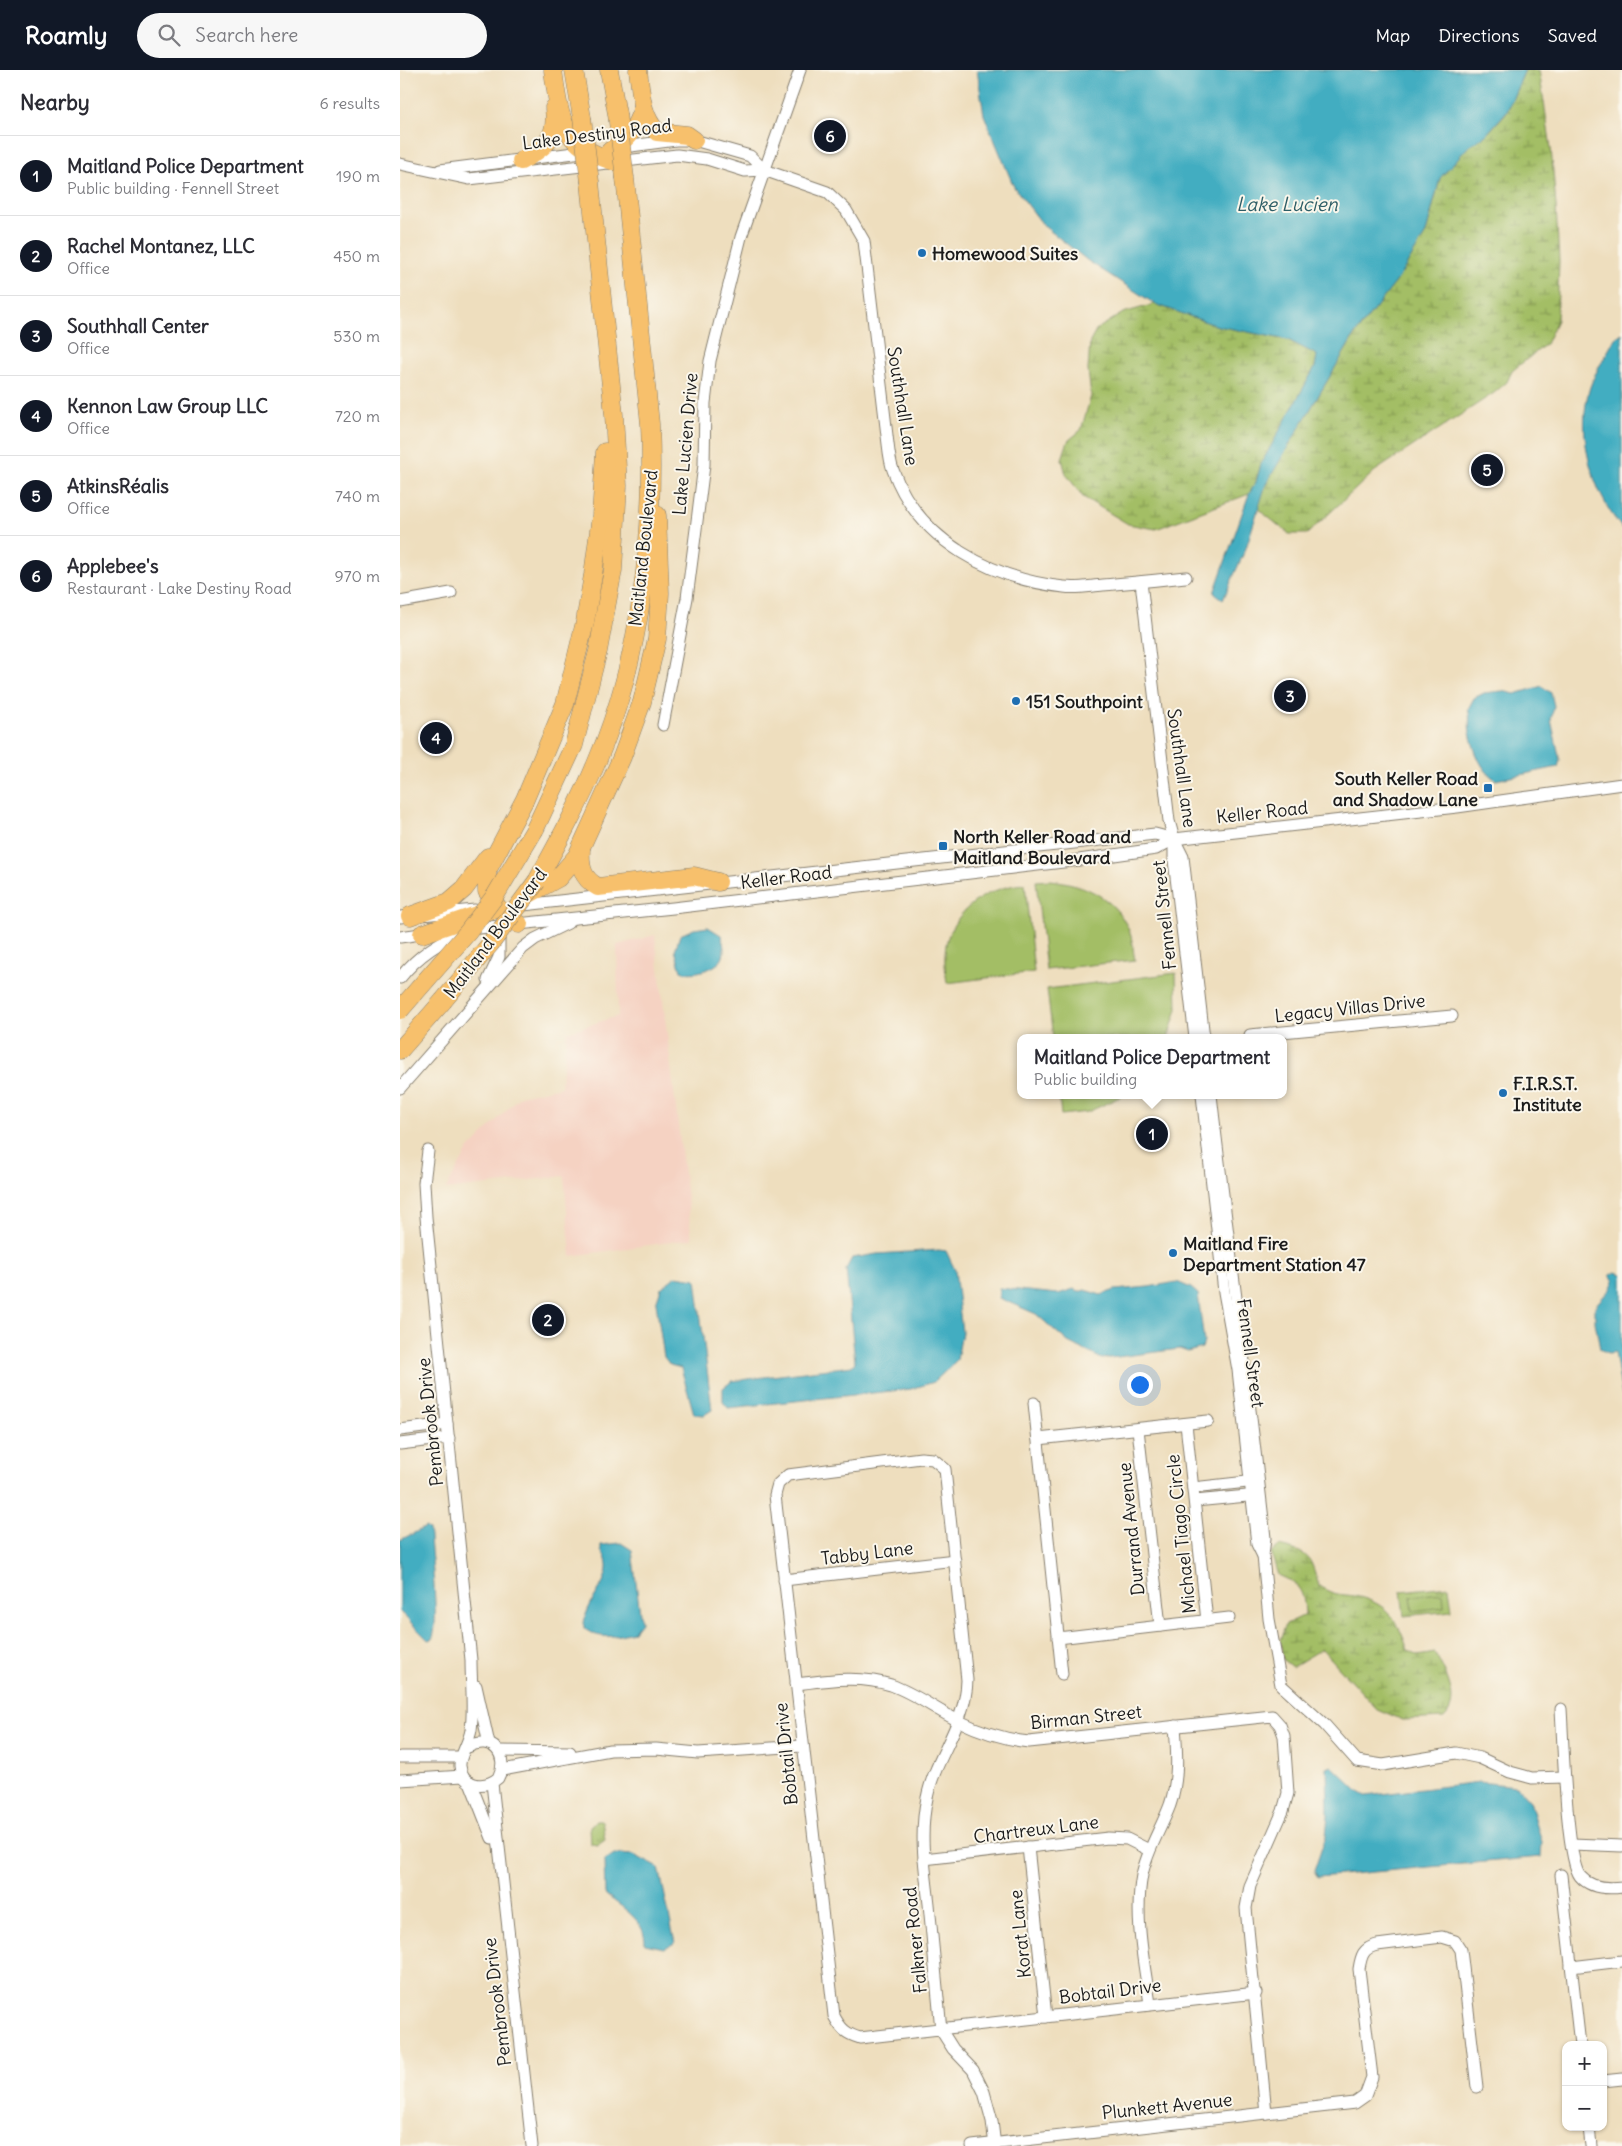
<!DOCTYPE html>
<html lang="en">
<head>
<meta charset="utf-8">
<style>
	body { margin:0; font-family:Delius,sans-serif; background:#f7f7f7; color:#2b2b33 }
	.controls { position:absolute; right:15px; bottom:15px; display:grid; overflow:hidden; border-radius:10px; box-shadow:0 1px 4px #0004 }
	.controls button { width:45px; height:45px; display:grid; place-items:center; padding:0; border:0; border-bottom:1px solid #e1e1e2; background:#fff; color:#2b2b33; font:25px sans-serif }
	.you { position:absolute; left:739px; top:1314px; width:18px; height:18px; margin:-12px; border:4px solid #fff; border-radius:50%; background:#1a73e8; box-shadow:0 0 0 8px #1a73e833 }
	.badge { display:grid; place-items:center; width:32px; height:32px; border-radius:50%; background:#111827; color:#fff; font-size:16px; font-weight:700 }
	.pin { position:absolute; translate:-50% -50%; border:2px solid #fff; box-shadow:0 1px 5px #0006 }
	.popup { position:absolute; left:617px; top:964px; width:270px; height:65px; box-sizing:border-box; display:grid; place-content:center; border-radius:10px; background:#fff; filter:drop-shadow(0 1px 4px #0005); font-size:16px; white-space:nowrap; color:#7c7c81 }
	.popup b { font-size:19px; color:#2b2b33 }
	.popup::after { content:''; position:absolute; left:50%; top:100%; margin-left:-10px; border:10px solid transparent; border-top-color:#fff }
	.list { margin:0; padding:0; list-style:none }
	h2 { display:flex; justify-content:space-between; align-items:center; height:65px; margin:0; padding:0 20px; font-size:21px }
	h2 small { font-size:16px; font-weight:400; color:#7c7c81 }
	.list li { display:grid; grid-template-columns:32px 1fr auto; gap:15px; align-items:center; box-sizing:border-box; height:80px; padding:0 20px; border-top:1px solid #e1e1e2 }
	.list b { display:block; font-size:19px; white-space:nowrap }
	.list p { margin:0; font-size:16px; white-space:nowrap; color:#7c7c81 }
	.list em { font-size:16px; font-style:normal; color:#7c7c81 }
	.icon { flex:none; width:28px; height:28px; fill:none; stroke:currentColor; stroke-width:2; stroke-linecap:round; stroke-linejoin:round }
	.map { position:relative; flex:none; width:1222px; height:2076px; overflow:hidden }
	header { display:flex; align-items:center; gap:30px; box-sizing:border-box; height:70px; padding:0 25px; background:#111827; color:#fff }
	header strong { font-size:24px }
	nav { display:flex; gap:28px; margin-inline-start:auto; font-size:18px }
	.search { width:350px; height:45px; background:#f7f7f7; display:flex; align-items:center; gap:12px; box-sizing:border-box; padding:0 18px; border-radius:28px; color:#7c7c81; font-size:19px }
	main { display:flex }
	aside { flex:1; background:#fff }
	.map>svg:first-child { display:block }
	.built { fill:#f5d2c2 }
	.grass { fill:url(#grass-tufts); stroke:#606d40 }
	.wetland { fill:url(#wetland-marsh); stroke:#606d40 }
	.garden { fill:#a3be65; stroke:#606d40 }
	.water { fill:#42adc1; stroke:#2f646e }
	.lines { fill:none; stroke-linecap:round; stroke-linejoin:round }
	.minor-casing { stroke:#857d6d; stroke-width:13 }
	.highway-casing { stroke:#857d6d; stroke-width:19 }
	.minor { stroke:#fff; stroke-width:11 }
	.highway { stroke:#f7c06c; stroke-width:18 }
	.highway-bridge-casing { stroke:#857d6d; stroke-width:19; stroke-linecap:butt }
	.highway-bridge { stroke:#f7c06c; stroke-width:18 }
	.poi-dot { fill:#1f6fb2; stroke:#fbf7ec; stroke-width:2 }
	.labels { text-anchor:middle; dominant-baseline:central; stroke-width:4; stroke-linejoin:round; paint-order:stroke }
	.street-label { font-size:18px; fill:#1c1c1c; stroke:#fbf7ec }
	.poi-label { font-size:18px; font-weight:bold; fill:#1c1c1c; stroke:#fbf7ec; text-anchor:start }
	.water-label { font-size:19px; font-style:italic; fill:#2d5d66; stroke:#fbf7ec }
</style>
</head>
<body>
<header>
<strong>Roamly</strong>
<div class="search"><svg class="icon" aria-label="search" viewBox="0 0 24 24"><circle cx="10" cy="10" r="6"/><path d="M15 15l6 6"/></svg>Search here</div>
<nav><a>Map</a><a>Directions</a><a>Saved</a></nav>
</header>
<main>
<aside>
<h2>Nearby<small>6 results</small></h2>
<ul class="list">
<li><span class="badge">1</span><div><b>Maitland Police Department</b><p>Public building · Fennell Street</p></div><em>190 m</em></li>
<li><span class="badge">2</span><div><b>Rachel Montanez, LLC</b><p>Office</p></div><em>450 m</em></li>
<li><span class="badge">3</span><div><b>Southhall Center</b><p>Office</p></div><em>530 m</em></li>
<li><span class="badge">4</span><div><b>Kennon Law Group LLC</b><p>Office</p></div><em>720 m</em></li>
<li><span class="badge">5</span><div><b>AtkinsRéalis</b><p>Office</p></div><em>740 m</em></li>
<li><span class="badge">6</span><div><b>Applebee's</b><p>Restaurant · Lake Destiny Road</p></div><em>970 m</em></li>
</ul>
</aside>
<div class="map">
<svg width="1222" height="2076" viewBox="0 0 1222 2076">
	<defs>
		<pattern id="grass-tufts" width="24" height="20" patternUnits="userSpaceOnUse" patternTransform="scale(1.25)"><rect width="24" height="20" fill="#a3be65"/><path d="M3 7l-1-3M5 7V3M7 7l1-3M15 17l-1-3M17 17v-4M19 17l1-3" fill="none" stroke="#849a52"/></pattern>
		<pattern id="wetland-marsh" width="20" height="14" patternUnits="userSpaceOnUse" patternTransform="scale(1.25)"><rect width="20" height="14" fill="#a3be65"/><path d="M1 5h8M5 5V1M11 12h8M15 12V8" fill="none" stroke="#849a52"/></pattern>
	</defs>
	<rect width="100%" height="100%" fill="#fbf7ec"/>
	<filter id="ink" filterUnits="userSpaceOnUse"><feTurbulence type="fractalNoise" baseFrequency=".02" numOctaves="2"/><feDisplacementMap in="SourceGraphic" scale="10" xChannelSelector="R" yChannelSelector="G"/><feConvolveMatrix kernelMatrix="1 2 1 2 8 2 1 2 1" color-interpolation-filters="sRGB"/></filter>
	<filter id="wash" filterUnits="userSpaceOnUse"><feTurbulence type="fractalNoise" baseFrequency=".0096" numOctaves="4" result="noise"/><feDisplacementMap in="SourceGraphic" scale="20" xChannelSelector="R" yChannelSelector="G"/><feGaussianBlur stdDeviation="1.12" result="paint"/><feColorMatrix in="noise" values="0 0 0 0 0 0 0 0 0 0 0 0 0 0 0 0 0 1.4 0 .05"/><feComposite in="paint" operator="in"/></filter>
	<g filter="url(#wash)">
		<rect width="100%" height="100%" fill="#eedebe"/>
		<path class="built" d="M255,865L292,1169L171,1186L164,1106L45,1120L68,1080L120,1026L161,1017L167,962L218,946L217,875Z"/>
		<g class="grass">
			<path d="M1049,1516L1052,1541L1004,1546L1001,1521Z"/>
			<path d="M196,1751H202L205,1770L198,1775L191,1774L190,1756Z"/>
		</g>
		<g class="wetland">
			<path d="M1125,0H1139L1151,78L1156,136L1159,191L1157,250L1146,274L1112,301L1107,312L1094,323L975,401L907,464H889L857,438L866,414L955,264L996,212L1026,163L1040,108L1068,77L1086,65L1107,42Z"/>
			<path d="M755,234L818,256L888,270L917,285L915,297L861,394L856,412L849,424L756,459L728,454L683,427L666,404L662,389L668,371L681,360L691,326L688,300L690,272L697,259L723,243Z"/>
			<path d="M879,1476C911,1484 909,1484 919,1516C939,1529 947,1522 966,1529C993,1538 999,1556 1008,1580L1018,1586L1035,1583C1045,1602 1062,1631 1044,1648L1003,1650L977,1639L922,1579L892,1597L883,1590L880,1570L886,1554L905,1545C904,1521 900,1514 878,1505L871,1483Z"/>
		</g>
		<g class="garden">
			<path d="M649,810C684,813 717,828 730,863C733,871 733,882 735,890L646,900L636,811Z"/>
			<path d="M625,814L634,902L547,913C545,899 543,881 548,867C560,835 592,816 625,814Z"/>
			<path d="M776,903L777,939L768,968H653L647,919Z"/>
			<path d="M659,1025H724L688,1042L661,1045Z"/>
			<path d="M1043,1523L1044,1537L1013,1541L1011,1526Z"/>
		</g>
		<g class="water">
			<path d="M577,0H1125L1107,41L1086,65L1068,77L1040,108L1026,163L996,212L955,264L866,414L846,478L823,530L814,523L849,424L856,412L861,394L915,297L917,285L888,270L818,256L755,234L688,191L644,156L614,117L584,45Z"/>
			<path d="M1222,263V458C1192,422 1175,363 1190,317C1196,300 1207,284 1215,268Z"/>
			<path d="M1142,616L1151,623L1154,636L1151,650L1160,690L1158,697L1096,710C1080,700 1074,680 1070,663C1068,655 1071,647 1068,639L1074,628L1084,623L1102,621L1115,624Z"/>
			<path d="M308,857L321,865C323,872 326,881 322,889C316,899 292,906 281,901L275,880L280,865L294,859Z"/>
			<path d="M539,1180L546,1181L555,1200L562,1262L557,1290L534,1312L511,1319L328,1338L323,1332V1318L332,1311L452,1296L455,1292L446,1199L452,1188L477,1184Z"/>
			<path d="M1215,1202L1222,1204V1325L1215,1282L1208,1283L1200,1279L1195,1252V1236L1210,1219L1214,1211L1210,1205Z"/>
			<path d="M276,1206L296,1209L312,1340L304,1345L294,1344L281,1298L270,1295L264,1287L256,1233L261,1218Z"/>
			<path d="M777,1212L791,1218L798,1224L804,1272L802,1278L788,1282L779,1279L702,1289L668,1272L636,1244L599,1228V1218L658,1224L674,1219L678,1222L685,1220L701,1225L715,1220L748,1217Z"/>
			<path d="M26,1457L29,1460L30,1467C31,1486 40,1557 32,1569L28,1570L0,1542V1470Z"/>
			<path d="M221,1473L232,1480L241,1552L233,1562C216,1566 199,1571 184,1558C182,1531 222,1505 201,1481V1475Z"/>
			<path d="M932,1696L959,1722L966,1726L1079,1712L1116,1716L1130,1731L1142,1772L1141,1787L918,1807L914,1801L926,1766L928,1745L927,1698Z"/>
			<path d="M214,1784L234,1785L259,1798L275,1873L264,1878L245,1874C246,1850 221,1837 205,1824L204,1791Z"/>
		</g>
	</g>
	<g filter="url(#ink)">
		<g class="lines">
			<g class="minor-casing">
				<g id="minor">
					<path d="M216,78L276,70H294L350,86L364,100"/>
					<path d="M0,94L69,109L277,85L307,89L345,101L364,100L427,122L446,140L464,171L488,374C489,383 490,392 493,400C519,472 593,509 664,517C677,519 690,516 703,515C731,513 758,510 786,507"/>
					<path d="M40,100L190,81"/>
					<path d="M741,512L769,751L774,769V790L795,968"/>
					<path d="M0,532L51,523"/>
					<path d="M263,655L287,528L296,459L304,395L305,333L310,291L341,167L400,0"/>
					<path d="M775,771L783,787L804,968"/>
					<path d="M115,836L755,764L774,769"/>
					<path d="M0,847L75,840"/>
					<path d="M69,859L273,838L672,791L756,779L774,769L1057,737L1222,714"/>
					<path d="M0,867L28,863"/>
					<path d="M0,908C19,884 40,872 67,859"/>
					<path d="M88,910L99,887V861"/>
					<path d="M850,965L1052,946"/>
					<path d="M0,1018L123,878L135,869L168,853"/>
					<path d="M802,1025L824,1222L838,1300L857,1474L862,1484"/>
					<path d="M811,1025C828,1173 849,1320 865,1468L863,1486L869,1549L881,1615L925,1655L957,1691L983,1695L1056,1683L1080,1688L1110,1702L1132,1708L1164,1707"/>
					<path d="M28,1081L24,1113L26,1147L71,1590C71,1613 74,1637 71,1660C69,1673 59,1686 60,1696C62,1717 85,1719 98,1708C110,1685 92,1664 68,1677"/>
					<path d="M634,1333L662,1604"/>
					<path d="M786,1354L807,1551"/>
					<path d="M738,1359L760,1556"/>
					<path d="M0,1360L47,1354"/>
					<path d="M638,1369L808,1351"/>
					<path d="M0,1374L49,1368"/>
					<path d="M793,1418L856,1411"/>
					<path d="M795,1431L858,1425"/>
					<path d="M384,1510L555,1490"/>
					<path d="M658,1568L829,1548"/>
					<path d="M396,1614C428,1610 460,1605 491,1615C516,1624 536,1640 559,1651C581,1662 605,1669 629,1672L872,1646L880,1655L884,1666L888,1723L883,1741L850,1816L846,1838L866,2043"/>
					<path d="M76,1616L89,1674"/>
					<path d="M1161,1639C1163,1668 1166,1789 1180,1806C1190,1818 1207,1819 1222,1817"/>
					<path d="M99,1681L170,1682"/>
					<path d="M0,1687H61"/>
					<path d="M102,1700L210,1680L256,1679L298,1683L402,1676"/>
					<path d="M0,1710L63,1706"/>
					<path d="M70,1712L92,1768"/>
					<path d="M92,1713L132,2076"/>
					<path d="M1172,1774L1222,1776"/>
					<path d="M628,1777L646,1947"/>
					<path d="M524,1789L708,1768L727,1769L749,1780"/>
					<path d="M1161,1805L1180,1975"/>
					<path d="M1171,1897L1222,1891"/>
					<path d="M750,1934C744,1892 734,1847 742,1805C747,1780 761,1759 770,1735C779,1709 777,1682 775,1656"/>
					<path d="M1203,2011L1222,2009"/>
					<path d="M1189,2057L1191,2076"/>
					<path d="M572,2076L955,2033L965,2026L972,2007L959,1899C961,1886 963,1878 977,1875L1042,1867L1055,1871L1061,1880L1077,2017"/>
					<path d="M595,2076L592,2051L584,2022L573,2000L553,1979L541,1960C537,1918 533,1876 529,1834C525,1799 519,1764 527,1728C535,1687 566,1654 567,1610L545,1399L533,1389L521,1388L388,1405L378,1414L375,1425L434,1946C441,1959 446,1964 460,1968C592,1954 724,1937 856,1923"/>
				</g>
			</g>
			<g class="highway-casing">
				<g id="highway">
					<path d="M153,0C160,51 162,76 216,92"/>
					<path d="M174,0L182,48"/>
					<path d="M209,0L217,44"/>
					<path d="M238,0C241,22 241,45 257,62L287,65L294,70"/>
					<path d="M210,81C228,69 236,58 243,37"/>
					<path d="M121,91C146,77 158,68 154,38"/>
					<path d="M135,759L174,675L198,581L213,500L218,416L214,345L190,112"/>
					<path d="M181,778C180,795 181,808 198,817L294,806L318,812"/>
					<path d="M137,811C159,771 181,731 198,689C241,588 255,463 250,354L225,108"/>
					<path d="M129,824L158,808L177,786L222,687L242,632L257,569L260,523L257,445"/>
					<path d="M10,846L49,832L64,819L88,787"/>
					<path d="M119,854L98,838L87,821V801L125,729L165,634L185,552L193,505L201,446L205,382"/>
					<path d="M22,864L91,840"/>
					<path d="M0,980L43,931"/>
				</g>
			</g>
			<use href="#minor" class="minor"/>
			<use href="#highway" class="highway"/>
			<g class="highway-bridge-casing">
				<g id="highway-bridge">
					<path d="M217,44L225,108"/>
					<path d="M182,48L190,112"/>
					<path d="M43,931L91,873L137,811"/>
					<path d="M0,940L68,862L95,826L135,759"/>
				</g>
			</g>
			<use href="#highway-bridge" class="highway-bridge"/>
		</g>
	</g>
	<g class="poi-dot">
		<circle cx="522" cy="183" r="5"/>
		<circle cx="616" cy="631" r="5"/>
		<rect x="1083" y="713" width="10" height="10" rx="2.5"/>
		<rect x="538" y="771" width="10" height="10" rx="2.5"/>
		<circle cx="1103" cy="1023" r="5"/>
		<circle cx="773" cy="1183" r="5"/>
	</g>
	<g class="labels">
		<g class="street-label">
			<text transform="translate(197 64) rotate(-7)">Lake Destiny Road</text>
			<text transform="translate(503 336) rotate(81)">Southhall Lane</text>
			<text transform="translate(285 374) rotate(-85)">Lake Lucien Drive</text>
			<text transform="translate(243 478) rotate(-84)">Maitland Boulevard</text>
			<text transform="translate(782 698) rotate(82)">Southhall Lane</text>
			<text transform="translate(862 742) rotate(-6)">Keller Road</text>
			<text transform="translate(386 807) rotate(-7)">Keller Road</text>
			<text transform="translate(764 845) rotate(-96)">Fennell Street</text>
			<text transform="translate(95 863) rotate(-53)">Maitland Boulevard</text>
			<text transform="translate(950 938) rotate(-6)">Legacy Villas Drive</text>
			<text transform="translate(851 1283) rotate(82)">Fennell Street</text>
			<text transform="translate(30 1352) rotate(-96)">Pembrook Drive</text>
			<text transform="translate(731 1459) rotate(-96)">Durrand Avenue</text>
			<text transform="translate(781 1464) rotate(-96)">Michael Tiago Circle</text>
			<text transform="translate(467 1483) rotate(-7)">Tabby Lane</text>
			<text transform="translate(686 1647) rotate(-6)">Birman Street</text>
			<text transform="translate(386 1684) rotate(-96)">Bobtail Drive</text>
			<text transform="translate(636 1759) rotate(-7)">Chartreux Lane</text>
			<text transform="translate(620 1864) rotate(-96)">Korat Lane</text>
			<text transform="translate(515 1870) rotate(-96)">Falkner Road</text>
			<text transform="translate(710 1921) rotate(-7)">Bobtail Drive</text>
			<text transform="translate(97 1932) rotate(-97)">Pembrook Drive</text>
			<text transform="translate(767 2036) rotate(-6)">Plunkett Avenue</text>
		</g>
		<g class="poi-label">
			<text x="532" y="183">Homewood Suites</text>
			<text x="626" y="631">151 Southpoint</text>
			<text x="1078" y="708" text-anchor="end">South Keller Road<tspan x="1078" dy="21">and Shadow Lane</tspan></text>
			<text x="553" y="766">North Keller Road and<tspan x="553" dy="21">Maitland Boulevard</tspan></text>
			<text x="1113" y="1013">F.I.R.S.T.<tspan x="1113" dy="21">Institute</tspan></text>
			<text x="783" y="1173">Maitland Fire<tspan x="783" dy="21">Department Station 47</tspan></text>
		</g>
		<g class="water-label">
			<text x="887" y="134">Lake Lucien</text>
		</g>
	</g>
</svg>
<div class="controls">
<button>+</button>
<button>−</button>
</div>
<div class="you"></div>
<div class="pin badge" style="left:752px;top:1064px">1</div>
<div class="popup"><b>Maitland Police Department</b>Public building</div>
<div class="pin badge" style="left:148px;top:1250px">2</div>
<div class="pin badge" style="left:890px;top:626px">3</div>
<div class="pin badge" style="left:36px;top:668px">4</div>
<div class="pin badge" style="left:1087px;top:400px">5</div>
<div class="pin badge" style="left:430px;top:66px">6</div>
</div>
</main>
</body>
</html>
